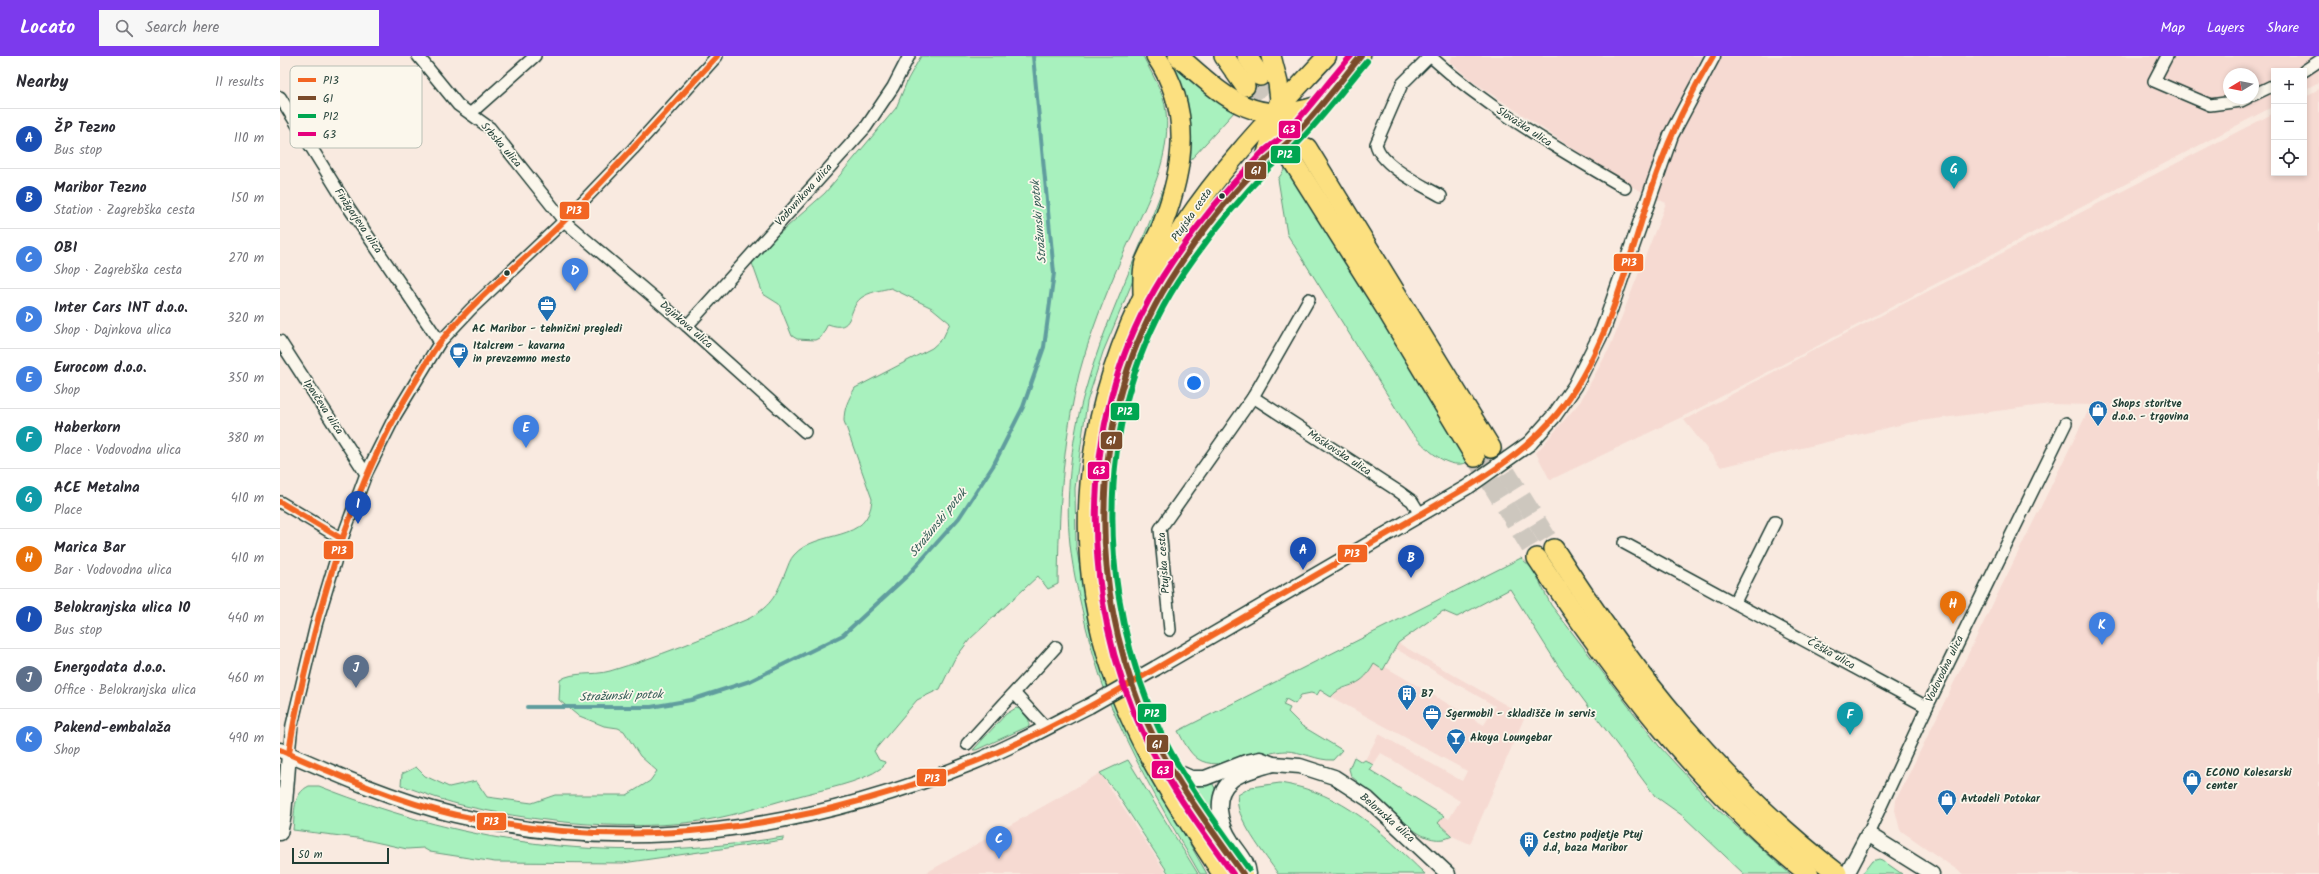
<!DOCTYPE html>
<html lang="en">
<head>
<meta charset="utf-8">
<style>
	body { margin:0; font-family:Kalam,sans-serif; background:#f7f7f7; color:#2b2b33 }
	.controls { position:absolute; right:12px; top:12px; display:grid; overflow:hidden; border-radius:0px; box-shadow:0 2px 6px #0003 }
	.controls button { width:36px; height:36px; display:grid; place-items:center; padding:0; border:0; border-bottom:1px solid #e1e1e2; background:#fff; color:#2b2b33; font:20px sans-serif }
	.compass { position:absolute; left:1943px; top:12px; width:36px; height:36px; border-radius:50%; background:#fff; box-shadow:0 2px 6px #0003; rotate:260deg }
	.scale { position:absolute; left:12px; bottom:10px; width:97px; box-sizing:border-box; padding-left:4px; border:2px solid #1f3d34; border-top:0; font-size:11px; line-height:14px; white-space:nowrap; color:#1f3d34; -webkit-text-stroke:3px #fbf7ec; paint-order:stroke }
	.you { position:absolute; left:914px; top:327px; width:14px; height:14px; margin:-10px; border:3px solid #fff; border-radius:50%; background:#1a73e8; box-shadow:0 0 0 6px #1a73e833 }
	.badge { display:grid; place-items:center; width:26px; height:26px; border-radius:50%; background:#7c3aed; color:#fff; font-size:13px; font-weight:700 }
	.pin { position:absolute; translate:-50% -33px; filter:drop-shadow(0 1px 2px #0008) }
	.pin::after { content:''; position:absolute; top:21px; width:14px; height:12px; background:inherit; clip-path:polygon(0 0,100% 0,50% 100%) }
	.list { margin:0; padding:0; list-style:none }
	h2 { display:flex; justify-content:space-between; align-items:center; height:52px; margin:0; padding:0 16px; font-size:17px }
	h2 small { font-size:13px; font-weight:400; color:#7c7c81 }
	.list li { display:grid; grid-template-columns:26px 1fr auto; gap:12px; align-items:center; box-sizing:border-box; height:60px; padding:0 16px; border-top:1px solid #e1e1e2 }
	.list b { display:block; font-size:15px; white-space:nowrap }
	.list p { margin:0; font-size:13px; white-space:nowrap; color:#7c7c81 }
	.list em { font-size:13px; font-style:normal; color:#7c7c81 }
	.icon { flex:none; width:22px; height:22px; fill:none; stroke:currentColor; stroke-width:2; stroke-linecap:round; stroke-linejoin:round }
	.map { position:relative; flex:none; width:2039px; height:818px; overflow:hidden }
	header { display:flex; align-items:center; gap:24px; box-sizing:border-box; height:56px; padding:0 20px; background:#7c3aed; color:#fff }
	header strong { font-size:19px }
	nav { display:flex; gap:22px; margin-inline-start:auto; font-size:14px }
	.search { width:280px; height:36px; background:#f7f7f7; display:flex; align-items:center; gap:10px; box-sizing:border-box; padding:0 14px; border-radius:0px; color:#7c7c81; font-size:15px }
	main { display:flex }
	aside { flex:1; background:#fff }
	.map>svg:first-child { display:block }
	.built { fill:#f6dad2; fill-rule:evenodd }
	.green { fill:#a8f1be; stroke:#649779 }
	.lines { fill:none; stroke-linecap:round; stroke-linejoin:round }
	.stream { stroke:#609d9e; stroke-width:4 }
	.trunk-tunnel { stroke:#cdc7be; stroke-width:19; stroke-dasharray:19 10; stroke-linecap:butt }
	.minor-casing { stroke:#1f3d34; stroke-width:14 }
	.tertiary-casing { stroke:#1f3d34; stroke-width:17 }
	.primary-casing { stroke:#1f3d34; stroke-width:21 }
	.trunk-casing { stroke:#1f3d34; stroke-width:22 }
	.minor { stroke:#fbf7ec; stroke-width:11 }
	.tertiary { stroke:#fbf7ec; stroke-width:14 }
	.primary { stroke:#fce080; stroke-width:18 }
	.trunk { stroke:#fce080; stroke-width:19 }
	.tertiary-bridge-casing { stroke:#1f3d34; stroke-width:17; stroke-linecap:butt }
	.tertiary-bridge { stroke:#fbf7ec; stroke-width:14 }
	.bus-1-casing { stroke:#fbf7ec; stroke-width:9 }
	.bus-2-casing { stroke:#fbf7ec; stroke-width:9 }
	.bus-3-casing { stroke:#fbf7ec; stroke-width:9 }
	.bus-4-casing { stroke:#fbf7ec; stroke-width:9 }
	.bus-1 { stroke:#f26522; stroke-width:6 }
	.bus-2 { stroke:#7a4b2a; stroke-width:6 }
	.bus-3 { stroke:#00a651; stroke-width:6 }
	.bus-4 { stroke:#e5007d; stroke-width:6 }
	.bus-dot { fill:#1f3d34; stroke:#fbf7ec; stroke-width:1.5 }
	.labels { text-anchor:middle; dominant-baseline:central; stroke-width:3.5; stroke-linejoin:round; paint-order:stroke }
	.street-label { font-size:11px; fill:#1f3d34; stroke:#fbf7ec }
	.poi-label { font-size:11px; font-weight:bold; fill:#1f3d34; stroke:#fbf7ec; text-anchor:start }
	.water-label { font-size:12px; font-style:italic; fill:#355d57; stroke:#fbf7ec }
	.key { fill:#fbf7ec; stroke:#b9bfb5; stroke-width:1 }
	.key-label { font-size:11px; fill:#1f3d34 }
	.line-badge { stroke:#fbf7ec; stroke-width:1.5 }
	.badge-label { font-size:11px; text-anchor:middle; font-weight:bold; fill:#fff }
</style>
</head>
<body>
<header>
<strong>Locato</strong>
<div class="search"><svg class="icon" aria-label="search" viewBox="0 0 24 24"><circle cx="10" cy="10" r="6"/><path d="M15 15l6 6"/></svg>Search here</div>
<nav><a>Map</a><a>Layers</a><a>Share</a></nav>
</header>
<main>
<aside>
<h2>Nearby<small>11 results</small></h2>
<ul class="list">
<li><span class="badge" style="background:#1a4fb4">A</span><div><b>ŽP Tezno</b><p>Bus stop</p></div><em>110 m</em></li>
<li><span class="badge" style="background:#1a4fb4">B</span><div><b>Maribor Tezno</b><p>Station · Zagrebška cesta</p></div><em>150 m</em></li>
<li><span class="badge" style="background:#3f7fe0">C</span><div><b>OBI</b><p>Shop · Zagrebška cesta</p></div><em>270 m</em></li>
<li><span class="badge" style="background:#3f7fe0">D</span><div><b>Inter Cars INT d.o.o.</b><p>Shop · Dajnkova ulica</p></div><em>320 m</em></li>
<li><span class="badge" style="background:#3f7fe0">E</span><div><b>Eurocom d.o.o.</b><p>Shop</p></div><em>350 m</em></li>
<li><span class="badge" style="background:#0f9aa8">F</span><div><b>Haberkorn</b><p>Place · Vodovodna ulica</p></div><em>380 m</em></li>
<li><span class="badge" style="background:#0f9aa8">G</span><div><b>ACE Metalna</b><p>Place</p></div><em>410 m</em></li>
<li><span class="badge" style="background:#e8710a">H</span><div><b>Marica Bar</b><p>Bar · Vodovodna ulica</p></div><em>410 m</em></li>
<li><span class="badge" style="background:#1a4fb4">I</span><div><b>Belokranjska ulica 10</b><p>Bus stop</p></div><em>440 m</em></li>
<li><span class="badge" style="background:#5c6f8a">J</span><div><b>Energodata d.o.o.</b><p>Office · Belokranjska ulica</p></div><em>460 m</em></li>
<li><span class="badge" style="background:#3f7fe0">K</span><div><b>Pakend-embalaža</b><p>Shop</p></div><em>490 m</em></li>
</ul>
</aside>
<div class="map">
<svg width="2039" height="818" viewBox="0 0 2039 818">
	<rect width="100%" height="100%" fill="#f9eae0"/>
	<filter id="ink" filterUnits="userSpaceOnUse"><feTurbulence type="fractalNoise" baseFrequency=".025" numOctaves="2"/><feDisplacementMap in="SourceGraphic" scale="8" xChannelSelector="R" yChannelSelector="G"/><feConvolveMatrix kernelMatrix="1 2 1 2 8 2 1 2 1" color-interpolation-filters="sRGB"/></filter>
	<g filter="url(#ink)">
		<g class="built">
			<path d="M1172,0H2039V26L2024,34V15H1994V50L1408,358L1270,424L1256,397L1300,346L1330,291L1386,147L1344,127L1192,25L1170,6ZM1949,18H1973V42H1949Z"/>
			<path d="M2039,33V818H1683L1620,774L1615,754L1616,744L1811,349L1770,348L1632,366L1441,411L1404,364L1536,293L1994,57V117H2024V41Z"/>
			<path d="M1118,587L1245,660L1190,788L1172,780L1158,767L1164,760L1169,763L1180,745L1101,697L1093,709L1085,704L1099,678L1182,725L1187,715L1051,641L1055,635L1068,632L1090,602L1204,669L1215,650L1116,593Z"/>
			<path d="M820,717L887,818H644L792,734Z"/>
		</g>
		<g class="green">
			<path d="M641,0H863C871,17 884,36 886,56C892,108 862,155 842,201C826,237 809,281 799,318C782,391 779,454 778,528L768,533L758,520L690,583L674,604L660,633L637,644L594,695L599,704L605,706L603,711C579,728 543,733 515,741C485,749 457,759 427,764C354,776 262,767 190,751C166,746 143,737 121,729L122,718L136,711L145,720L169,731L196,725L207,741L252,747L275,739H347L370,725L377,715L360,700L344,675L338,672L324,670L297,659L279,644L280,624C293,615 313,620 330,615C377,601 424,582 470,562C493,548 496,539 506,515C508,510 510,503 514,499C538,472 589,489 592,443L564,365C564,352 568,344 575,332L652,292L663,282L670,267L652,252L611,232C601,234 589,236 581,242C567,253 575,278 548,268L541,281L535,284L517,283L512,280L499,248L483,238L472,207L489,187L545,137L616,52L628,23Z"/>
			<path d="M885,1L918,27L956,54L905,110Z"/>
			<path d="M1009,107L1192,404C1169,419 1144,390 1130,375L1007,178L998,123Z"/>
			<path d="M888,126L870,184L823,296L807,346L795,432L796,490L806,545L866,711L927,818H920C890,766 859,714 835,659C822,631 814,601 806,571C800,544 793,517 790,488C785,443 791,386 803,342C823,268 858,200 884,129Z"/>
			<path d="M1241,502L1253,513L1271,549L1379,690L1436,752L1510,818H1464L1403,760L1375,740L1279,611L1230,533L1177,561L1163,555L1118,587L1103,614L1094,608C1079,636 1064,625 1051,641L1040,634L1037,639L1031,637L1021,639L1015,648L1006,643L1003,649L1010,652L1008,656L1022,670L1062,694L1053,704C1037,705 1022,695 1005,695C980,696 939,717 918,703C909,697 903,684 898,675Z"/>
			<path d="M736,652L740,653L749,664V670L696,694H693L726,658Z"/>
			<path d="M1074,701L1082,706L1085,704L1093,709L1090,714L1164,760L1158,767L1172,780C1160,787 1144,782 1134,774L1071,720L1069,713Z"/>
			<path d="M848,704L918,818H889L835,735L820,717Z"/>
			<path d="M1000,727C1065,737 1100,775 1145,818H998C987,801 952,759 958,739L971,731Z"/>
			<path d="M933,728L936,735L932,757L913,731Z"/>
			<path d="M29,730H39C196,792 337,808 503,781V784L343,807L215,806L150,796L143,792L127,793L77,782L13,774C15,757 12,738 29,730Z"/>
			<path d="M1599,803L1602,804L1622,818H1582L1592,805Z"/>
		</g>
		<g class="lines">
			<path class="stream" d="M247,651H371L411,644L470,625L563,579L628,519L679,462L713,410L743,351L764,291L774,217L753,0"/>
			<g class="trunk-tunnel">
				<path d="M980,20L1026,90"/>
				<path d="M965,30L987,64"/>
				<path d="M1211,392L1274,493"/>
				<path d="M1195,401L1257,502"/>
			</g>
			<g class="minor-casing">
				<g id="minor">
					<path d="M138,0L178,49L210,72L284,165L407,270L525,376"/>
					<path d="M1150,0C1208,53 1277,92 1345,132"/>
					<path d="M1150,0L1122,28L1096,88C1101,110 1142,129 1161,140"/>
					<path d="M1887,0L1874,25L1930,49L1961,45L1967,42"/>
					<path d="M2024,15L2039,5"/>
					<path d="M1973,39L1994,29"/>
					<path d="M0,41L65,146L160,286"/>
					<path d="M191,57L255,0"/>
					<path d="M407,270L586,71L613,31L629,0"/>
					<path d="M0,285L86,418"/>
					<path d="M973,341L1118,435L1132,445L1140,458"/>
					<path d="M0,446L62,483"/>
					<path d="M1344,487L1647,651"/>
					<path d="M1455,546L1495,466"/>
					<path d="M890,574L880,473L973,341L1029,243"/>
					<path d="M735,638L766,672"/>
					<path d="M687,688L776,591"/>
					<path d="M9,698L12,669L36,569L62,483L86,418L115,360L160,286L191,253L284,165L353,93L437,0"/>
					<path d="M1588,778L1647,651L1786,367"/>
				</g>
			</g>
			<g class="tertiary-casing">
				<g id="tertiary">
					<path d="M1250,387L1274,360L1295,330L1323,274L1391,79L1433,0"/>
					<path d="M876,612L1189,430"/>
					<path d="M0,694C57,719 114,744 175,759C350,802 529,773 694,706C734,690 771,669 809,650"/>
					<path d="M893,714L911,722H925L966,706L980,703L993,708L1020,710L1054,721L1088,743L1168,818"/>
					<path d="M0,777L4,759L9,698"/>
					<path d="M969,818C968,805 959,797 952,786C940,768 932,740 952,724C962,716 981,712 993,708"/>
					<path d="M1567,818L1588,778L1652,818"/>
				</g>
			</g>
			<g class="primary-casing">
				<g id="primary">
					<path d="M942,818C901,756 857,690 833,619C780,463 814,305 903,170C944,108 997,54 1047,0"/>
					<path d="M963,818C925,765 885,711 860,650C807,519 809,349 887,228C914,185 948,145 983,107C990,99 1000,94 1008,86C1034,59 1057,28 1081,0"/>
				</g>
			</g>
			<g class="trunk-casing">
				<g id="trunk">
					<path d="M898,0C944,40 973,72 1038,50"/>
					<path d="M944,0L965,30"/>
					<path d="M967,0L980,20"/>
					<path d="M1027,92L1211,392"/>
					<path d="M985,104L996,68L995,58L1000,44L998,27L991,0"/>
					<path d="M1012,104L1106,253L1195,401"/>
					<path d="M863,237C863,227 862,215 865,206C870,194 877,182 882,170C904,112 913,55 876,0"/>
					<path d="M1274,493C1352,615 1441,728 1557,817"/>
					<path d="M1257,502C1334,618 1419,731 1529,818"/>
				</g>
			</g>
			<use href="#minor" class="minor"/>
			<use href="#tertiary" class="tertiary"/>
			<use href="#primary" class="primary"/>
			<use href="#trunk" class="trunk"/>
			<g class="tertiary-bridge-casing">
				<g id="tertiary-bridge">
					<path d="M1189,430L1250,387"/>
					<path d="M809,650L876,612"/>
				</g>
			</g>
			<use href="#tertiary-bridge" class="tertiary-bridge"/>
			<g class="bus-1-casing">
				<g id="bus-1">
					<path d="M0,446L62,483"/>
					<path d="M0,694C57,719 115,745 176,759C351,798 529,773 694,706C782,671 864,619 945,572C1027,524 1109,476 1191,429C1223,409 1252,388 1277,358C1330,294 1350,194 1377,117C1392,75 1410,38 1433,0"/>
					<path d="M9,698C13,664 21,632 29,599C52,503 83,412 134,328C143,314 150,298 161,285C197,240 244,205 285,164C337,111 387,55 437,0"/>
				</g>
			</g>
			<g class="bus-2-casing">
				<path id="bus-2" d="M963,818C925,765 884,711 860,650C805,509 811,341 897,213C922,175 953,135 986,104C993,97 1001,93 1008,86C1035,60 1057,29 1081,0"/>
			</g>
			<g class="bus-3-casing">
				<path id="bus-3" d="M969,813C932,761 891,708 868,647C813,508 819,341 905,215C930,179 959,143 990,111C998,103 1007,98 1015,90C1041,64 1063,34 1087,5"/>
			</g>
			<g class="bus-4-casing">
				<path id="bus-4" d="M953,818C916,766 877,714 853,654C795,511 803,338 890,209C916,170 946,133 979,100C986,92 996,87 1004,79C1028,54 1048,26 1071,0"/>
			</g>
			<use href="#bus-1" class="bus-1"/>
			<use href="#bus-2" class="bus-2"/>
			<use href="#bus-3" class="bus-3"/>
			<use href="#bus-4" class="bus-4"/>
		</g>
	</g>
	<defs>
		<g id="office-pin" transform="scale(1)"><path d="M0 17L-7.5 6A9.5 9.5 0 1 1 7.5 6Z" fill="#1f6fb2" stroke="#fbf7ec"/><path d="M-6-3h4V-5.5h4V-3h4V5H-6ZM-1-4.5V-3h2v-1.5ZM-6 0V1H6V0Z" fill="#fff"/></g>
		<g id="cafe-pin" transform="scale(1)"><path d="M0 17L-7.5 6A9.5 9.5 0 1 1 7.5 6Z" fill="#1f6fb2" stroke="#fbf7ec"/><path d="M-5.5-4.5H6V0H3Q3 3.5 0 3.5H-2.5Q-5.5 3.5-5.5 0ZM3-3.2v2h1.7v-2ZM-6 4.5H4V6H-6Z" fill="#fff"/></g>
		<g id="shop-pin" transform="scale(1)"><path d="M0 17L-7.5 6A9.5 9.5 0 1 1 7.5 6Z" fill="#1f6fb2" stroke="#fbf7ec"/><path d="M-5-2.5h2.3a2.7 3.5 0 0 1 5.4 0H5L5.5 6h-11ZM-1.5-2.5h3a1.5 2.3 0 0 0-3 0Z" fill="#fff"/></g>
		<g id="building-pin" transform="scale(1)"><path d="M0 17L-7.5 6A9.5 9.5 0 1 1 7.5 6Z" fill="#1f6fb2" stroke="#fbf7ec"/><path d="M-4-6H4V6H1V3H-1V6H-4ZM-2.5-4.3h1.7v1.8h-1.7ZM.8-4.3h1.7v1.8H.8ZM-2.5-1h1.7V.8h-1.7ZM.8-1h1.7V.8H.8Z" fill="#fff"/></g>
		<g id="bar-pin" transform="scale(1)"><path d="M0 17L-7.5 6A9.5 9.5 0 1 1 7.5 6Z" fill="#1f6fb2" stroke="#fbf7ec"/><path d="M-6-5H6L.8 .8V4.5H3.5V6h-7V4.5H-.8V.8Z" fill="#fff"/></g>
	</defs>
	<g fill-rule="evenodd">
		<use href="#office-pin" x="267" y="249"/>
		<use href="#cafe-pin" x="179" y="296"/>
		<use href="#shop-pin" x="1818" y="354"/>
		<use href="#building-pin" x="1127" y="638"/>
		<use href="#office-pin" x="1152" y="658"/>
		<use href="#bar-pin" x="1176" y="682"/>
		<use href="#shop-pin" x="1912" y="723"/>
		<use href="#shop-pin" x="1667" y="743"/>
		<use href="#building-pin" x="1249" y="785"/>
	</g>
	<g class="bus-dot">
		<circle cx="942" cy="140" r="3.5"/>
		<circle cx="227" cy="217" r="3.5"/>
	</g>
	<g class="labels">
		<g class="street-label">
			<text transform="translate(1244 71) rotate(33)">Slovaška ulica</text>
			<text transform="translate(221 89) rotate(49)">Srbska ulica</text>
			<text transform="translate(524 139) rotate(-48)">Vodovnikova ulica</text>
			<text transform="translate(912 159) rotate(-55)">Ptujska cesta</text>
			<text transform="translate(78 165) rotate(56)">Finžgarjeva ulica</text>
			<text transform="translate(406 269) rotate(41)">Dajnkova ulica</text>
			<text transform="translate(43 351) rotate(57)">Ipavčeva ulica</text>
			<text transform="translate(1059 397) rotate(33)">Moskovska ulica</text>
			<text transform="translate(884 507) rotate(-94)">Ptujska cesta</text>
			<text transform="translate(1551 598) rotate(29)">Češka ulica</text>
			<text transform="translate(1665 613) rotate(-64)">Vodovodna ulica</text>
			<text transform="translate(1107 762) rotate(41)">Beloruska ulica</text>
		</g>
		<g class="poi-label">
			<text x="267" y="273" text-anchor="middle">AC Maribor - tehnični pregledi</text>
			<text x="193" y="290">Italcrem - kavarna<tspan x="193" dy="13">in prevzemno mesto</tspan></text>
			<text x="1832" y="348">Shops storitve<tspan x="1832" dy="13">d.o.o. - trgovina</tspan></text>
			<text x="1141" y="638">B7</text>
			<text x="1166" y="658">Sgermobil - skladišče in servis</text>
			<text x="1190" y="682">Akoya Loungebar</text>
			<text x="1926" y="717">ECONO Kolesarski<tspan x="1926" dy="13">center</tspan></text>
			<text x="1681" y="743">Avtodeli Potokar</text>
			<text x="1263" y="779">Cestno podjetje Ptuj<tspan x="1263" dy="13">d.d, baza Maribor</tspan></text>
		</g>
		<g class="water-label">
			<text transform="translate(759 166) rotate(-95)">Stražunski potok</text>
			<text transform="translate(658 467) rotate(-51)">Stražunski potok</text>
			<text transform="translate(341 640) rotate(-2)">Stražunski potok</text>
		</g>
	</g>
	<rect x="10" y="10" width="132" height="82" rx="6" class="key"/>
	<rect x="18" y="22" width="18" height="4" fill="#f26522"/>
	<rect x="18" y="40" width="18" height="4" fill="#7a4b2a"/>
	<rect x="18" y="58" width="18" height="4" fill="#00a651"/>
	<rect x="18" y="76" width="18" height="4" fill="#e5007d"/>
	<g class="key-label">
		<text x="43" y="28">P13</text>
		<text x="43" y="46">G1</text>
		<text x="43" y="64">P12</text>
		<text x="43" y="82">G3</text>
	</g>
	<g class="line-badge">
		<rect x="998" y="64" width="23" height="19" rx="4" fill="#e5007d"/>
		<rect x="990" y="89" width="31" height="19" rx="4" fill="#00a651"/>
		<rect x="964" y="105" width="23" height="19" rx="4" fill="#7a4b2a"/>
		<rect x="279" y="145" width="31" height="19" rx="4" fill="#f26522"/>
		<rect x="1333" y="197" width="31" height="19" rx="4" fill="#f26522"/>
		<rect x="830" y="346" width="30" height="19" rx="4" fill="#00a651"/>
		<rect x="820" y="375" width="23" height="19" rx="4" fill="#7a4b2a"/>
		<rect x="807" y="405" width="23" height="19" rx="4" fill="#e5007d"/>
		<rect x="43" y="484" width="31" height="20" rx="4" fill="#f26522"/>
		<rect x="1057" y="488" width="31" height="19" rx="4" fill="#f26522"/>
		<rect x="857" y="647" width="30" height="20" rx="4" fill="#00a651"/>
		<rect x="866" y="678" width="23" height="19" rx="4" fill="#7a4b2a"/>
		<rect x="871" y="704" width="23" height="19" rx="4" fill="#e5007d"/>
		<rect x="636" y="712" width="31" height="19" rx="4" fill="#f26522"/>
		<rect x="196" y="756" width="31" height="19" rx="4" fill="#f26522"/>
	</g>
	<g class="badge-label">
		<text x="1009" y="77">G3</text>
		<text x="1005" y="102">P12</text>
		<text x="976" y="118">G1</text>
		<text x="294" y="158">P13</text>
		<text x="1349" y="210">P13</text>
		<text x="845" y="359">P12</text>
		<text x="831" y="388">G1</text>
		<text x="819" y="418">G3</text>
		<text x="59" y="498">P13</text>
		<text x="1072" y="501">P13</text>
		<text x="872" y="661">P12</text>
		<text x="877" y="692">G1</text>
		<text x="883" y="718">G3</text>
		<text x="652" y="726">P13</text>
		<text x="211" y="769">P13</text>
	</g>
</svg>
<div class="controls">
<button>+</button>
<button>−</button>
<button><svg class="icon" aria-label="locate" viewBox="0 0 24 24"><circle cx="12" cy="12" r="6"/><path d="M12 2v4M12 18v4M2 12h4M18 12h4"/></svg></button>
</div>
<svg class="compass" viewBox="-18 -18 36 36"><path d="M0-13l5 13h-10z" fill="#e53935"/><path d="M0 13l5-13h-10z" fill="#7c7c81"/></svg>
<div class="scale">50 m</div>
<div class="you"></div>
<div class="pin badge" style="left:1023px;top:514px;background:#1a4fb4">A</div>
<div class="pin badge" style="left:1131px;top:522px;background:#1a4fb4">B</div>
<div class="pin badge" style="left:719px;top:803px;background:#3f7fe0">C</div>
<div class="pin badge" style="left:295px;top:235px;background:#3f7fe0">D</div>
<div class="pin badge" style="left:246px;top:392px;background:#3f7fe0">E</div>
<div class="pin badge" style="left:1570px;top:679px;background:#0f9aa8">F</div>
<div class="pin badge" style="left:1674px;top:133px;background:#0f9aa8">G</div>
<div class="pin badge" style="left:1673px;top:568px;background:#e8710a">H</div>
<div class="pin badge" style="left:78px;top:468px;background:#1a4fb4">I</div>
<div class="pin badge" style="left:76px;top:632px;background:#5c6f8a">J</div>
<div class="pin badge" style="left:1822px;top:589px;background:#3f7fe0">K</div>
</div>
</main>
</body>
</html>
